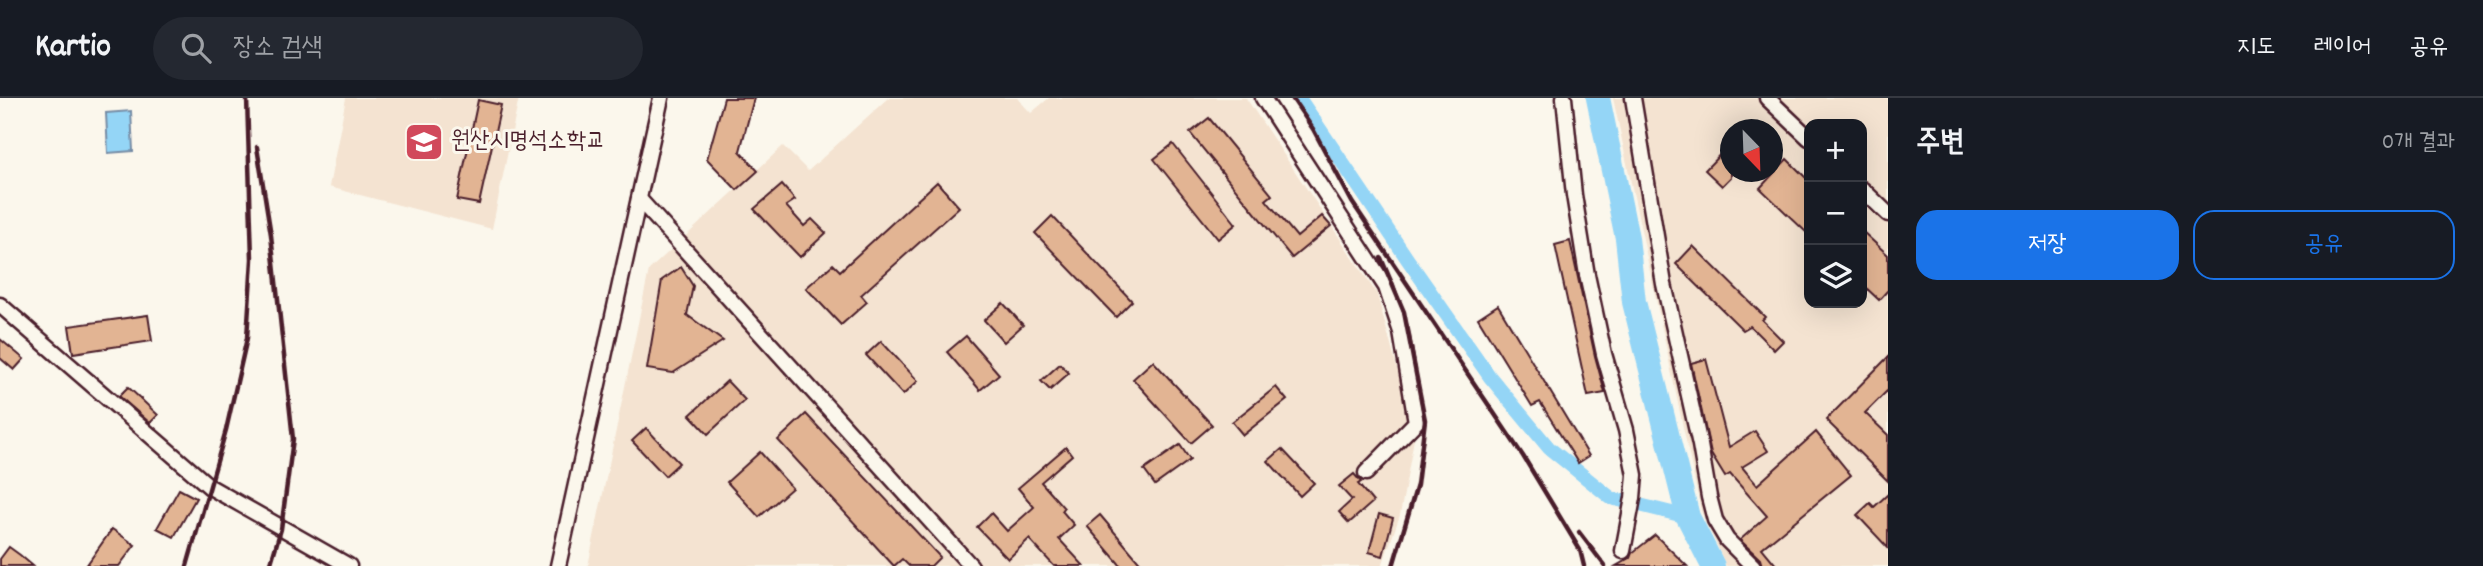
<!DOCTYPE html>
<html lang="ko">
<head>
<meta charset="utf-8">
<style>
	body { margin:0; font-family:Dekko,"Poor Story",sans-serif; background:#242831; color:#f1f3f6 }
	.controls { position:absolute; right:21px; top:21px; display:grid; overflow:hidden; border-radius:14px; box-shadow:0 7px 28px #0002 }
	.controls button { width:63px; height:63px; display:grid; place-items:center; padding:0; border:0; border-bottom:2px solid #363941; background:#171b24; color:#f1f3f6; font:35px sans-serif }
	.compass { position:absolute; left:1720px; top:21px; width:63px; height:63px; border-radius:50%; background:#171b24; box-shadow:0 7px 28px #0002; rotate:157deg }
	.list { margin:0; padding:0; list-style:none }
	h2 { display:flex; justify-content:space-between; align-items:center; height:91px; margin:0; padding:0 28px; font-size:30px }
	h2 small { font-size:23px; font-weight:400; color:#9ea1a6 }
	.actions { display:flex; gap:14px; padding:21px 28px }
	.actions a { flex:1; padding:16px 0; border:2px solid #1a73e8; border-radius:21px; text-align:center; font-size:24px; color:#1a73e8 }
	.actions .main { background:#1a73e8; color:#fff }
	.icon { flex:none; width:38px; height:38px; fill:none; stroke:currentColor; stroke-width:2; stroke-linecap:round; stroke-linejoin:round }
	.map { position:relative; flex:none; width:1888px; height:468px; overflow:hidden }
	header { display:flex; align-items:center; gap:42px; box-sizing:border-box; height:98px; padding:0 35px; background:#171b24; border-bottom:2px solid #363941 }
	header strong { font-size:33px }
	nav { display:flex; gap:38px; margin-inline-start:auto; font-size:24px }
	.search { width:490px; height:63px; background:#242831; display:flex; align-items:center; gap:18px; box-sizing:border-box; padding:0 24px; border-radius:38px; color:#9ea1a6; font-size:26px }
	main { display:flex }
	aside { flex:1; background:#171b24 }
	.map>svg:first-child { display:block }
	.built { fill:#f4e3d1; fill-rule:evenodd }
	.water { fill:#94d5f6; stroke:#768ca5; stroke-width:2 }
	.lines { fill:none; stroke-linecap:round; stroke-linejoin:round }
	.canal { stroke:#94d5f6; stroke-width:14 }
	.river { stroke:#94d5f6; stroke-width:24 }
	.building { fill:#e2b493; stroke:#4a1f2b; stroke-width:2 }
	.minor-casing { stroke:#4a1f2b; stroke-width:19 }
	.minor { stroke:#fbf7ec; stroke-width:14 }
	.rail { stroke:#4a1f2b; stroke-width:4.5 }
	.labels { text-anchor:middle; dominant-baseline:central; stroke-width:6; stroke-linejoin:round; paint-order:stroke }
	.poi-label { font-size:24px; fill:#4a1f2b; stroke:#fbf7ec; text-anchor:start }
</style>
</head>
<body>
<header>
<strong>Kartio</strong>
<div class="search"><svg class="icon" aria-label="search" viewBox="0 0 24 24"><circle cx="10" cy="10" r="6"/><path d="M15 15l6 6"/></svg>장소 검색</div>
<nav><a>지도</a><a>레이어</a><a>공유</a></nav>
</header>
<main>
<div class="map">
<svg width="1888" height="468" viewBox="0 0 1888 468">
	<rect width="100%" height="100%" fill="#fbf7ec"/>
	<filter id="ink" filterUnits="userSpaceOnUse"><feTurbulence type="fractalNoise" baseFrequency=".0143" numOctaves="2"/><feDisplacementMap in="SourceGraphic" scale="14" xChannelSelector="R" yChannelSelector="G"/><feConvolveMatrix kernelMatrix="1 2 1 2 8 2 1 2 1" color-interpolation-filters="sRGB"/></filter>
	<g filter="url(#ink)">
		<g class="built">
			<path d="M346,0H519L492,131L329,89Z"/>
			<path d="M888,0H1017L1031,15L1049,0H1246L1377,196L1415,336L1400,417L1382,468H588L649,172L783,48L808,73Z"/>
			<path d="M1613,0H1888V468H1726L1701,413ZM1809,26H1862V205H1809ZM1730,32H1772V74H1730Z"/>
		</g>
		<path class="water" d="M131,13L133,53L108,55L106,15Z"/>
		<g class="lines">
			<path class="canal" d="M1299,0L1408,162L1490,279L1549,350L1611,400L1688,419"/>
			<path class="river" d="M1598,0L1627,140L1634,204L1688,419L1713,468"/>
		</g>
		<g class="building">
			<path d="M724,0H754L740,53L758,73L737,92L707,61Z"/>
			<path d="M478,2L501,7L479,106L457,102Z"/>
			<path d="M1209,20L1272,97L1266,102L1297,139L1322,118L1331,128L1292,160L1190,35Z"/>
			<path d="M1731,45V79L1722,88L1705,72Z"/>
			<path d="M1173,46L1236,126L1218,141L1154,61Z"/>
			<path d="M1787,61L1809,83V137L1760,90Z"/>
			<path d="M937,84L959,109L861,197L867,204L841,227L806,190L833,166L840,173Z"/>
			<path d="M782,87L795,102L786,108L804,128L812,121L826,135L800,159L754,111Z"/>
			<path d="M1052,118L1132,203L1116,219L1035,135Z"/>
			<path d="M1862,133L1888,157V192L1879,202L1862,186Z"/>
			<path d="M1570,143L1595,258L1605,295L1588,298L1555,147Z"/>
			<path d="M1693,148L1765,219L1762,222L1783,243L1774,252L1750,228L1743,232L1676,166Z"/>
			<path d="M681,169L693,188L687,217L723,243L673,275L647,271L662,182Z"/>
			<path d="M1003,205L1023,227L1004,244L984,222Z"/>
			<path d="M1498,207L1589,358L1578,365L1540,304L1532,308L1478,220Z"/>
			<path d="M148,217L152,243L73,255L69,228Z"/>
			<path d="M966,238L999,276L980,292L947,254Z"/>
			<path d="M0,241L24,261L14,272L0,260Z"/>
			<path d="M881,243L918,283L903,297L866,257Z"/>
			<path d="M1888,259V292L1865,315L1888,337V383L1826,322Z"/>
			<path d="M1706,261L1729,349L1755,333L1768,353L1742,369L1757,387L1816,334L1851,377L1762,450L1777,468H1762L1760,461L1740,442L1767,418L1730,376L1725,379L1711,356L1691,265Z"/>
			<path d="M1153,263L1212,327L1191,345L1133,281Z"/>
			<path d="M1060,266L1069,275L1050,292L1041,283Z"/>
			<path d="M727,283L745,302L708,336L690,317Z"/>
			<path d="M128,289L158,317L150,325L119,298Z"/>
			<path d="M1276,289L1287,302L1243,337L1232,324Z"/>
			<path d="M806,316L940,459L931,468H909L902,461L894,468L778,342Z"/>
			<path d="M646,330L679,365L665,378L632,343Z"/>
			<path d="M1180,347L1190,362L1155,387L1144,372Z"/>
			<path d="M1066,349L1072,357L1041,384L1064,410L1062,413L1074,427L1059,441L1084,468H1054L1029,441L1008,461L977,429L991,415L1007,433L1034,409L1018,390Z"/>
			<path d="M1282,351L1314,385L1300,398L1268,363Z"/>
			<path d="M760,354L792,390L759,419L727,384Z"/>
			<path d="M1354,376L1361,384L1358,386L1373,404L1349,425L1339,414L1352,402L1339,388Z"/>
			<path d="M179,391L196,400L174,439L157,430Z"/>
			<path d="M1888,396V450L1857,417L1870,405L1874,409Z"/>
			<path d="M1379,416L1393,420L1383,458L1369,454Z"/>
			<path d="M1100,417L1143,468H1121L1087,428Z"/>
			<path d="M112,431L135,447L119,468H86Z"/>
			<path d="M1655,437L1687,468H1616L1630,460L1632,455Z"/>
			<path d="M9,449L20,457L33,468H0V461Z"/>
		</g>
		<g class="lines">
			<g class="minor-casing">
				<g id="minor">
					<path d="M1263,0L1386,189L1401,234L1416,324L1366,375"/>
					<path d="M1564,0L1574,97L1587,177L1604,256L1626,332L1635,377L1633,400L1623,453"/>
					<path d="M1633,0L1664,186L1700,347L1709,399L1715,422L1727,442L1753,468"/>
					<path d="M1767,0L1809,40"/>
					<path d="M1862,91L1888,116"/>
					<path d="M639,101L971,468"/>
					<path d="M0,207L210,389L349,468"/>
					<path d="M558,468L661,0"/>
				</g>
			</g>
			<use href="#minor" class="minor"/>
			<g class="rail">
				<path d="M1292,0L1313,31L1352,104L1523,358L1580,452L1584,468"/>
				<path d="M257,49L271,137L293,341L281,431L270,468"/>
				<path d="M1381,160L1404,214L1425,322L1417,387L1393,468"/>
				<path d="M1579,434L1605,468"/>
				<path d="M187,468L226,332L247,240L252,161L247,0"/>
			</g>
		</g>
	</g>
	<defs>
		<g id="school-square" transform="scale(2.0125)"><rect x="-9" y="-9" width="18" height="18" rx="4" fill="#d1495b" stroke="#fbf7ec"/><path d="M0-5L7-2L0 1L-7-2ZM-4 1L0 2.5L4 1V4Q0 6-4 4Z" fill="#fff"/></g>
	</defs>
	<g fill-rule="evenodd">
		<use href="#school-square" x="424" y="44"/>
	</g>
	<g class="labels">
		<g class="poi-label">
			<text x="451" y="44">원산시명석소학교</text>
		</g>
	</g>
</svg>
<div class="controls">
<button>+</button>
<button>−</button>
<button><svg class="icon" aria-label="layers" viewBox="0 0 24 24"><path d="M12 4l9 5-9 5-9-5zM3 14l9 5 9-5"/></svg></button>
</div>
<svg class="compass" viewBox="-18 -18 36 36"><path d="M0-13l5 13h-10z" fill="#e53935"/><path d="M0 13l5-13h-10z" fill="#9ea1a6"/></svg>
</div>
<aside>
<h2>주변<small>0개 결과</small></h2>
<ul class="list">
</ul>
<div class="actions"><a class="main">저장</a><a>공유</a></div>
</aside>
</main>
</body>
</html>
